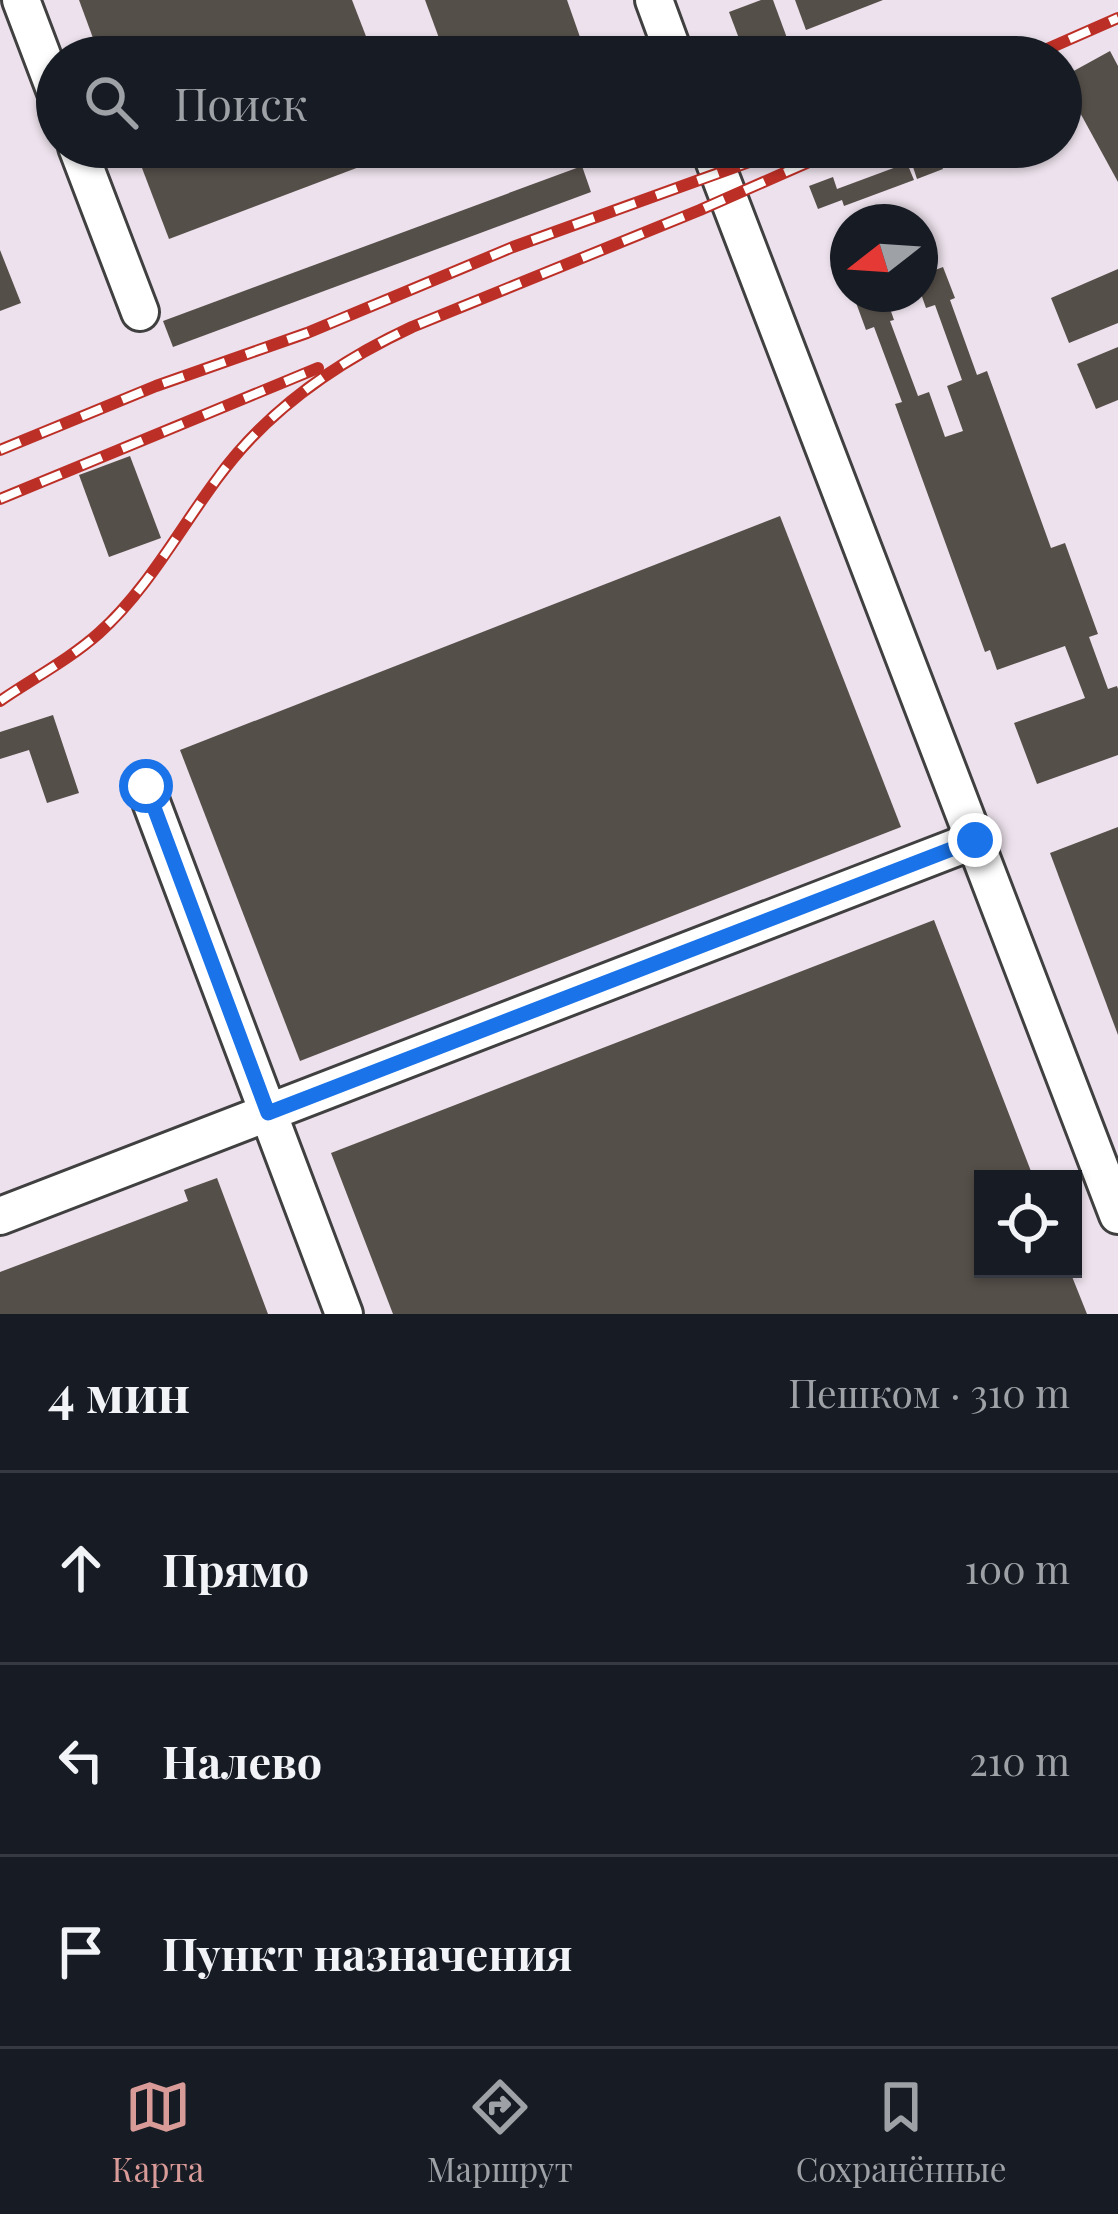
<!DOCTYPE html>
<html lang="ru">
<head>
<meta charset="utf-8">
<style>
	body { margin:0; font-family:"Playfair Display",serif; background:#20242c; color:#f1f3f6 }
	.controls { position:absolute; right:36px; bottom:36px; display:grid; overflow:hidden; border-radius:0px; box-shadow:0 3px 9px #0004 }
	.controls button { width:108px; height:108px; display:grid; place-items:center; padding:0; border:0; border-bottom:3px solid #363941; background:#171b24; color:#f1f3f6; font:60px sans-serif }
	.compass { position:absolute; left:830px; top:204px; width:108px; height:108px; border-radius:50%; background:#171b24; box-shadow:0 3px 9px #0004; rotate:253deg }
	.stop { position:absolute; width:36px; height:36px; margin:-27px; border:9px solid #1a73e8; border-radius:50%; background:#fff }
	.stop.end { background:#1a73e8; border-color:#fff; box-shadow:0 3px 12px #0008 }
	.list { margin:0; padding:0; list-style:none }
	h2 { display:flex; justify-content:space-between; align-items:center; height:156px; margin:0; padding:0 48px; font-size:51px }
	h2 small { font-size:39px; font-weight:400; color:#9ea1a6 }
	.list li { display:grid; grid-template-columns:78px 1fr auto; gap:36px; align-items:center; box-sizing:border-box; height:192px; padding:0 48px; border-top:3px solid #363941 }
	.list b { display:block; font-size:45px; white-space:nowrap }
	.list em { font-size:39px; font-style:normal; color:#9ea1a6 }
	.icon { flex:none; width:66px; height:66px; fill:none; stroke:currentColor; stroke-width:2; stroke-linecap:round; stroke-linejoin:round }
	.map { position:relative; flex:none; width:1118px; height:1314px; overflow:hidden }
	.search { position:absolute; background:#171b24; box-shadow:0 3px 9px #0004; left:36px; right:36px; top:36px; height:132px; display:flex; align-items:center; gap:30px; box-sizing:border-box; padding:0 42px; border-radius:66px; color:#9ea1a6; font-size:45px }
	.sheet { height:732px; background:#171b24 }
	nav { display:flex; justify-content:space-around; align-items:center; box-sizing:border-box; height:168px; border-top:3px solid #363941; background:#171b24; font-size:33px; color:#9ea1a6 }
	nav a { display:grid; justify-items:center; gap:6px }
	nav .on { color:#d99b98 }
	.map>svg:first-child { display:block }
	.industrial { fill:#ece1ec; fill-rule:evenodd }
	.building { fill:#554f49 }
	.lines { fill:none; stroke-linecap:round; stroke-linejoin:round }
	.minor-casing { stroke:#404040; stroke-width:42 }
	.minor { stroke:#fff; stroke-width:36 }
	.rail-casing { stroke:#bc2f26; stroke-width:12 }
	.rail { stroke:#fff; stroke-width:8; stroke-dasharray:22; stroke-linecap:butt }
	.route { stroke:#1a73e8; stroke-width:15 }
</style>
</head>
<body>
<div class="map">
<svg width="1118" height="1314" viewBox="0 0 1118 1314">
	<rect width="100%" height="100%" fill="#fffded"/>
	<path class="industrial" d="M0,0H1118V1314H0ZM57,57H1061V147H57ZM848,222H920V294H848ZM983,1179H1073V1269H983Z"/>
	<g class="building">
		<path d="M79,0H352L374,57H100Z"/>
		<path d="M425,0H567L587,57H446Z"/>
		<path d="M761,0H773L794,57H746L729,12Z"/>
		<path d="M795,0H883L806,30Z"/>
		<path d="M1110,51L1118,66V182L1061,78Z"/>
		<path d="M134,147H412L169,239Z"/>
		<path d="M936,152L943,169L917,179L911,161Z"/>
		<path d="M907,163L914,180L844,206L842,200L818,209L809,186L833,177L837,189Z"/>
		<path d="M582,166L591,192L173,347L163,321Z"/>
		<path d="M0,250L21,303L0,311Z"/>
		<path d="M943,267L955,298L950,300L977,375L987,371L1051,548L1065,543L1098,634L1089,637L1108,689L1117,686L1118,689V755L1037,784L1014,723L1085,698L1065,646L997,670L990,650L985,652L895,404L902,402L874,327L866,330L855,300L870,294H885L894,320L890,321L918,396L929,392L945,437L963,431L947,386L962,380L935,305L926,308L920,291V276Z"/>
		<path d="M1118,269V323L1069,343L1051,298Z"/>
		<path d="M1118,347V400L1096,409L1077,364Z"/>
		<path d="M130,456L161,538L109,557L79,475Z"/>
		<path d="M780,516L901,827L300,1061L180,750Z"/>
		<path d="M53,715L79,793L47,803L29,750L0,759V732Z"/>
		<path d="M1118,827V1035L1050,853Z"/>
		<path d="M934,920L1034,1179H983V1269H1069L1087,1314H393L331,1153Z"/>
		<path d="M217,1178L268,1314H0V1272L188,1201L184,1190Z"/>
	</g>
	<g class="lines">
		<g class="minor-casing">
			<g id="minor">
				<path d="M21,0L57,95"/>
				<path d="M654,0L675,57"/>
				<path d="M77,147L140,312"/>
				<path d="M709,147L1118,1215"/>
				<path d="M145,786L344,1314"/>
				<path d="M0,1216L975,840"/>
			</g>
		</g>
		<use href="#minor" class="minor"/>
		<g class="rail-casing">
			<g id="rail">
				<path d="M1029,57L1118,18"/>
				<path d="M0,450L156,386L307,333L513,247L791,147"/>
				<path d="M0,499L318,368"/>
				<path d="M0,701C32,679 70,659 99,633C147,590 179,530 217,479C266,411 337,362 412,327L700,210L843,147"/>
			</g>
		</g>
		<use href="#rail" class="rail"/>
	</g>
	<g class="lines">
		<path class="route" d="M146,786L268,1113L975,840"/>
	</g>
</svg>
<div class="controls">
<button><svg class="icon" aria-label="locate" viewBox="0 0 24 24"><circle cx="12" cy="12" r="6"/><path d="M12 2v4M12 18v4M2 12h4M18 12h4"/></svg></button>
</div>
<svg class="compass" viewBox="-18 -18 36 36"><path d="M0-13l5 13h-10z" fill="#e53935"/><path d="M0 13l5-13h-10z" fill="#9ea1a6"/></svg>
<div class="stop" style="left:146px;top:786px"></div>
<div class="stop end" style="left:975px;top:840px"></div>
<div class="search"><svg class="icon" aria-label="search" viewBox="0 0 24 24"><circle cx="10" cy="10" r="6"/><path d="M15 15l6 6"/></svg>Поиск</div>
</div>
<section class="sheet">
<h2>4 мин<small>Пешком · 310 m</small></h2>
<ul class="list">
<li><svg class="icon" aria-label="ahead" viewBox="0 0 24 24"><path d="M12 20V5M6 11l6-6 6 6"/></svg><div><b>Прямо</b></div><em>100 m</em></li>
<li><svg class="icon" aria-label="left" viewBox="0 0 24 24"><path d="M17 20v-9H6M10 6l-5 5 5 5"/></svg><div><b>Налево</b></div><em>210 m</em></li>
<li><svg class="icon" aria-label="arrive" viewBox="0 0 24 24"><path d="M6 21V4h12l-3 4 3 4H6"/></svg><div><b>Пункт назначения</b></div></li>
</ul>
</section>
<nav>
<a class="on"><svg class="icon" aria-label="map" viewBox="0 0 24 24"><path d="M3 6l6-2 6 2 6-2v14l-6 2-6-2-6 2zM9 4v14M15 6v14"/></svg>Карта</a>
<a><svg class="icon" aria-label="directions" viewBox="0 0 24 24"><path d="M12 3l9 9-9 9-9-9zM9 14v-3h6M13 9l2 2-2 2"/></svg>Маршрут</a>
<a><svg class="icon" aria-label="saved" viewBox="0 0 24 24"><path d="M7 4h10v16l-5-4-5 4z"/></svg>Сохранённые</a>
</nav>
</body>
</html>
